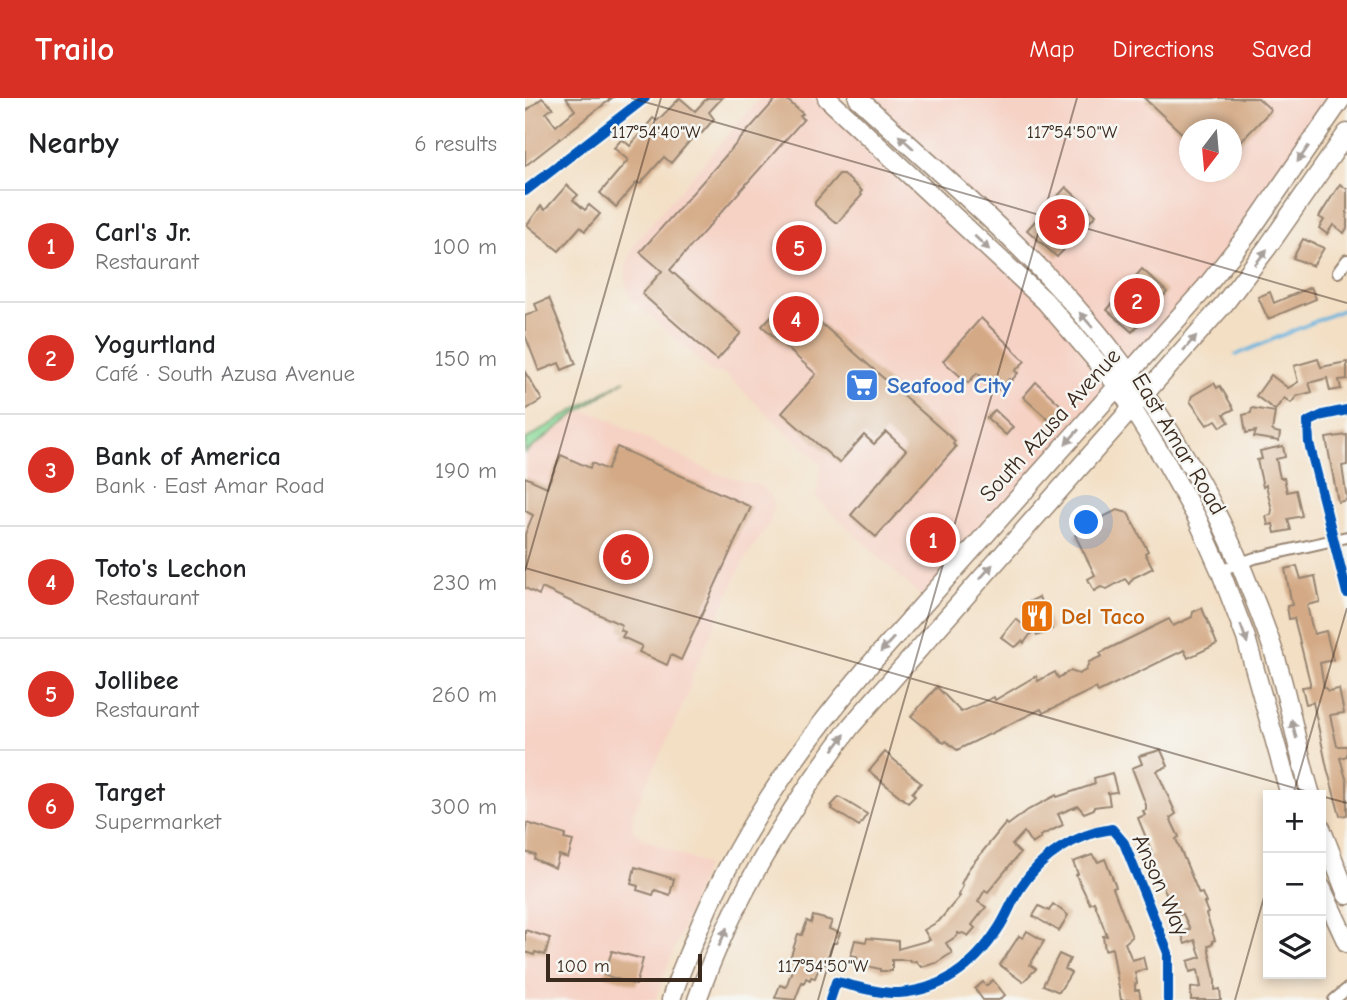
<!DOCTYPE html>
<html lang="en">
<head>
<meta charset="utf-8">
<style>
	body { margin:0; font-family:"Comic Neue",sans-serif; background:#f2f2f2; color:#202124 }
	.controls { position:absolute; right:21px; bottom:21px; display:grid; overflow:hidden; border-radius:0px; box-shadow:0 4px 10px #0003 }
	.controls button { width:63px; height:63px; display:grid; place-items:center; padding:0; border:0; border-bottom:2px solid #e0e0e0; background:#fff; color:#202124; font:35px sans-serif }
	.compass { position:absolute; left:654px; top:21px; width:63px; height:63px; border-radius:50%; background:#fff; box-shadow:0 4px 10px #0003; rotate:196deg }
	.scale { position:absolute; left:21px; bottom:18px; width:156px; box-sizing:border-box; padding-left:7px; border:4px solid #3b2a1e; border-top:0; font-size:19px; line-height:24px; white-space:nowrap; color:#3b2a1e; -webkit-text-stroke:5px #f6f6f2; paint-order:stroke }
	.you { position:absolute; left:562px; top:425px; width:24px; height:24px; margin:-18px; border:5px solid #fff; border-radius:50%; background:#1a73e8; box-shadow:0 0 0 10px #1a73e833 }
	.badge { display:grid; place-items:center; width:46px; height:46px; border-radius:50%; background:#d93025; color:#fff; font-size:23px; font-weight:700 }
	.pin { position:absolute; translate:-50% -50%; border:4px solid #fff; box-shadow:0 2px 7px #0006 }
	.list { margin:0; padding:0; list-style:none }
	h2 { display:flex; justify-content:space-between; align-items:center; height:91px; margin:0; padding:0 28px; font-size:30px }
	h2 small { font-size:23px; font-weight:400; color:#757577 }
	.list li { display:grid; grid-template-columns:46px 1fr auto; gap:21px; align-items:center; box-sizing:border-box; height:112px; padding:0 28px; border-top:2px solid #e0e0e0 }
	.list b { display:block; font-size:26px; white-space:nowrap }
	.list p { margin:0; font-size:23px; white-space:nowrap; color:#757577 }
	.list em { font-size:23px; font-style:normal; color:#757577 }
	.icon { flex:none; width:38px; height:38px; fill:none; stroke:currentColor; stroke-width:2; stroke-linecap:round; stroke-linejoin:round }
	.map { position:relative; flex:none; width:822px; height:902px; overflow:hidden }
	header { display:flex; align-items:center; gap:42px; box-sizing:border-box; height:98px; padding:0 35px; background:#d93025; color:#fff }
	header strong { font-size:33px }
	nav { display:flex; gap:38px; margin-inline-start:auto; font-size:24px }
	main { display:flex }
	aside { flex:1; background:#fff }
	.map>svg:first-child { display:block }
	.built { fill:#f6d2c5; fill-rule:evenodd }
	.green { fill:#89da99; stroke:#62825c; stroke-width:2 }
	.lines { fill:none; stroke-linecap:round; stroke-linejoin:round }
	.stream { stroke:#65b2de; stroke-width:3.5 }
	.building { fill:#d4aa86 }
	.street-casing { stroke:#978471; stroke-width:14 }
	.primary-casing { stroke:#978471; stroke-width:21 }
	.street { stroke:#fff; stroke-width:10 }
	.primary { stroke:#fff; stroke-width:18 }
	.cycleway-casing { stroke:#f6f6f2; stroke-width:15 }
	.cycleway { stroke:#0057b8; stroke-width:10 }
	.oneway { fill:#a79f9a }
	.ticks { fill:none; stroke:#3b2a1e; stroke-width:2; stroke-opacity:0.45 }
	.labels { text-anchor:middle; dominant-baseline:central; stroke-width:5; stroke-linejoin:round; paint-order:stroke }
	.shop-label { font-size:23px; font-weight:bold; fill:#366cbe; stroke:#f6f6f2; text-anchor:start }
	.street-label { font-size:23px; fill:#3b2a1e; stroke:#f6f6f2 }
	.food-label { font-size:23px; font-weight:bold; fill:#c56008; stroke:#f6f6f2; text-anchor:start }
	.ticks-label { font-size:18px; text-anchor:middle; fill:#3b2a1e; stroke:#f6f6f2; stroke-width:5; stroke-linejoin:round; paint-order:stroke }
</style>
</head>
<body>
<header>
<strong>Trailo</strong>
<nav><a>Map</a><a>Directions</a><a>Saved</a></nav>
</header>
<main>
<aside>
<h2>Nearby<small>6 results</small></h2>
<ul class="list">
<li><span class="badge">1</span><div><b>Carl's Jr.</b><p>Restaurant</p></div><em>100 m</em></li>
<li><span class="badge">2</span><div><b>Yogurtland</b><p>Café · South Azusa Avenue</p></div><em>150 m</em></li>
<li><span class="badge">3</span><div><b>Bank of America</b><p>Bank · East Amar Road</p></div><em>190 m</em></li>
<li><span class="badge">4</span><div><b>Toto's Lechon</b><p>Restaurant</p></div><em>230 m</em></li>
<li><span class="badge">5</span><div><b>Jollibee</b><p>Restaurant</p></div><em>260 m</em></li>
<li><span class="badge">6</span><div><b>Target</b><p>Supermarket</p></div><em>300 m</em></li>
</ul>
</aside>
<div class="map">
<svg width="822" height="902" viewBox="0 0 822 902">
	<rect width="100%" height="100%" fill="#f6f6f2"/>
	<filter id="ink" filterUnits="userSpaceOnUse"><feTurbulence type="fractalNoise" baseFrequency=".0143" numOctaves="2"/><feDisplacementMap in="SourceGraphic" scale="14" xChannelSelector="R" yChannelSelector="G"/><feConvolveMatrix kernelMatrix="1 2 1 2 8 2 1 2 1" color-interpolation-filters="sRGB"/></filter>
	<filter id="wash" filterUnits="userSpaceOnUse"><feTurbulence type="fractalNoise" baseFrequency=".00686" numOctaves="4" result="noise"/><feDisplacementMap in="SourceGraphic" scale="28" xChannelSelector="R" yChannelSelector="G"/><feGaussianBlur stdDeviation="1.57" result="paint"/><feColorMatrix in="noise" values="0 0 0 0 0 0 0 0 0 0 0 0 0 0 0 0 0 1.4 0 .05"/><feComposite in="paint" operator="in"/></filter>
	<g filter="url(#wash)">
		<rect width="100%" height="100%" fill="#f3dfc4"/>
		<g class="built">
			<path d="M235,0H302L520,203L593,288L401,503L291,400L296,366L201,277L186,273L107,202L101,188V170L107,151L115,138Z"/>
			<path d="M333,0H817L740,111L604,275L591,257ZM664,32H706V74H664Z"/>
			<path d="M57,313L75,317L189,375L236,388L246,398L249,406L244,426L218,464L168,575L162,598L108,715L107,724L109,733L117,740L181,767L130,902H0V355Z"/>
		</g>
		<path class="green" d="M100,282L49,317L0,355V342Z"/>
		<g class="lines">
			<path class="stream" d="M711,257L822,210"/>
		</g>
		<g id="blocks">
			<g class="building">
				<path d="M17,0L28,10L21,15L31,28L50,12L41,0H87L0,68V14Z"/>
				<path d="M155,0L170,13L182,0H197L184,14L189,21L177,35L174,32L146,65L139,59L115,86L112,84L91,109L75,95L103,62L89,50L97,41L105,48L128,20L132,23Z"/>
				<path d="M252,0H260L278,16L275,18L279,21L145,172L216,235L192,262L117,196L137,173L115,154Z"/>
				<path d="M619,0H733L746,12L706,54V32H664L661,39Z"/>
				<path d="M314,76H318L337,93L335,95L337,97L313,124H310L290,107V104Z"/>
				<path d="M815,86L822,91V130L819,135L808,127L802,136L794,130L799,122L794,119Z"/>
				<path d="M42,87L53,97L48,102L60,112L64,107L75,116L60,133L55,129L34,153L2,127L16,108L20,112Z"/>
				<path d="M541,89L571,117L532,159L502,132Z"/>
				<path d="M264,129L268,132L270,129L290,147L287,149L290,152L276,168L273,165L271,168L251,151L253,148L250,145Z"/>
				<path d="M778,141L799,150L788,168L768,160Z"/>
				<path d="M617,171L642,194L607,234L582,212Z"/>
				<path d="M786,189L791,201L743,221L733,199L745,194L749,205Z"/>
				<path d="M265,198L430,343L428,346L431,349L351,439L326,417L381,352L361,334L349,346L339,337L314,365L257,315L291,276L237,228Z"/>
				<path d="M24,200L51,266L37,272L34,265L14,273L0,237V218L13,213L10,206Z"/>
				<path d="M456,220L500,263L490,273L493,275L486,283L484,281L474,292L452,275L443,285L418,263Z"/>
				<path d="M793,261L796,269L822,264V281L814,282L816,291L805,293L802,280L784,285L787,294L772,298L766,305L759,300L750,312L731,298L746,277L763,290L773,284L769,268Z"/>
				<path d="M0,274L17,302L0,312Z"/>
				<path d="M511,284L539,310L526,324L498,299Z"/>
				<path d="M689,285L692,290L695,288L709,311L699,316L704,324L696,329L691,322L682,327L665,303L667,298Z"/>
				<path d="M727,310L750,314L747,333L755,335L754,343L729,339L731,333L721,335L718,317L726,315Z"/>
				<path d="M470,312L488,329L481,337L462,320Z"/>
				<path d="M822,337V367L817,368L822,402L813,404L801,340Z"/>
				<path d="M758,348L760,359L751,361L755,380H759L762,394L771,392L777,418L763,421L766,432L750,435L748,426L743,427L741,418L746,417L747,412L741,387L738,389L732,362L737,361L735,353Z"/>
				<path d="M92,349L226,409L156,562L146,557L142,567L114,554L117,548L97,539L100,534L95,532L97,527L17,490L14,497L0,490V436L8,417L0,413V379L22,389L36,357L65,370L67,365L82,372Z"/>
				<path d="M592,412L603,415L623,453L620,455L628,470L608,480L604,486L600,481L582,491L576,489L569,493L563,481L570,477L550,437L564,430L562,427Z"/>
				<path d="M407,422L427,440L424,443L428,447L422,454L418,451L406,464L386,446Z"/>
				<path d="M772,468L776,481L790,478L795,504L782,507L786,525L789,536L801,533L808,562L795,565L799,589L803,593L814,591L819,615L805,617L812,648H822V658L815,660L822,684V717L815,718L802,670L788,604L781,606L777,589L785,588V584L769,520L764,521L762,508L767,507L760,471Z"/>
				<path d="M514,499L527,531L512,538L497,507Z"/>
				<path d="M677,510L692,546L663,560L659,552L573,594L571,590L518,615L516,611L432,652L421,643L419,645L386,618L412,589L436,614L469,599L470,602L511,578L513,583L530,574L533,580L545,573L554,576L561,572L564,564L577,558L575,555L644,521L648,528L667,519L668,514Z"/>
				<path d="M491,521L507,534L499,545L497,543L492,548L489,549L476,539Z"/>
				<path d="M636,652L643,668L632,673L651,716L645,720L654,739L651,741L674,796L677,795L681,805H679L683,815L681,816L690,842L687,843L688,846L683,848L690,880V892L695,891L696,902H666V890L676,889L673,872L665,874L663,863L676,859L670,842L660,846L656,834L665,831L658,816L651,818L631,772L625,758L628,757L613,720L620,717L618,713L621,712V707L607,670L617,666L614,658Z"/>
				<path d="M360,654L396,685L387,695L390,698L383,705L344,673Z"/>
				<path d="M587,675L592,694L583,695L585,707L569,709V711L559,715L553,708L533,716L538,727L515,738L516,740L507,746L499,734L487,747L495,755L463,794L460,792L453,804L461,809L447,827L450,830L443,838L438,835L435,836L433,835L432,838L421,845L427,855L411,865L396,869L391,863L386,864L385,862H367V873H355V871L333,866L332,858L326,857L330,842L341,844L342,840L373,843V851L405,842L399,832L414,823L435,798L433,797L438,788L436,786L444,770L481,725L483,727L503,712L531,697L532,699L570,686L569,680Z"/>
				<path d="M314,699L342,716L334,728L307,711L308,709L306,708Z"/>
				<path d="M2,725L41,737L39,741L48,743L43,760L34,757L30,770L9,761L10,757L0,754Z"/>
				<path d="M567,757L573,764L580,761L591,789L588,790L607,839L600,845L607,862L618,859L621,871L610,874L612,885L610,886V892H614L616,902H596L587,850L580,852L578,838H582L575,819L569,804L565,806L551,777L553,776L548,764Z"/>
				<path d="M110,769L149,781L145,797L130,792L128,797L112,792L113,788L106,786Z"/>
				<path d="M528,806L543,817L534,833L508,818L514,808L524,813Z"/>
				<path d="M288,818L307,823L304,831L315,835L311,845H308L299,868L295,867L290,880L286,879L285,882L281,880L279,885L277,884L270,902L250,900L255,887L261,889L268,869L263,867L273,836L277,837L282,823L286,825Z"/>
				<path d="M0,832L25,840L20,857L10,854L9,857L0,854Z"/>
				<path d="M502,833L519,843L505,867L511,871L498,884L475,867L494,838L498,840Z"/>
				<path d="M87,853L118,861L111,887L79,877Z"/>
				<path d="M534,856L545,861L540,871L546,875L534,894L518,887Z"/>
				<path d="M468,882L480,897L474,902H458L450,891L458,884L461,888Z"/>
			</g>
		</g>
	</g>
	<g filter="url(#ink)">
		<use href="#blocks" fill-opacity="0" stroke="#978471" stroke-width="2"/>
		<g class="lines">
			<g class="street-casing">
				<g id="street">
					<path d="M0,93L120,0"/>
					<path d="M813,174L822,162"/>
					<path d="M822,312L798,317L783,324L784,345L822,495"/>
					<path d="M695,472L730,460L822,439"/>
					<path d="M305,902L311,884C331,888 355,896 374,895C418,892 450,867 473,831C482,818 487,802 496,789C516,758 551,736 587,731L599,745L643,855V902"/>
					<path d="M809,902L822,891"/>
				</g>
			</g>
			<g class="primary-casing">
				<g id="primary">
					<path d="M302,0L520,203L593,288L642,366L672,420L695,472L721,540L765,697"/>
					<path d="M333,0C423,83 518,162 592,259C649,332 695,412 728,498C736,518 744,538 750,558C765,604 772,652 786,697"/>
					<path d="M796,730L822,797"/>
					<path d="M796,789L822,845"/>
					<path d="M146,902C152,881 161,862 169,842C210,741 271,653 341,571L680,190L723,136L817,0"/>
					<path d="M172,902C207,802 263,712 326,628L699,206L742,150L822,35"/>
				</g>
			</g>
			<use href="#street" class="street"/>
			<use href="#primary" class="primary"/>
			<g class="cycleway-casing">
				<g id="cycleway">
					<path d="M0,93L120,0"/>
					<path d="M822,312L798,317L783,324L784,345L822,495"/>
					<path d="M305,902L311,884C331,888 355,896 374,895C418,892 450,867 473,831C482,818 487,802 496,789C516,758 551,736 587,731L599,745L643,855V902"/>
				</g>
			</g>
			<use href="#cycleway" class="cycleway"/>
		</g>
		<defs><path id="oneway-solid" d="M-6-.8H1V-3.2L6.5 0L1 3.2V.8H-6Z" transform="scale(1.75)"/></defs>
		<g class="oneway">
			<use href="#oneway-solid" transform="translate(381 44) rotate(-138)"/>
			<use href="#oneway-solid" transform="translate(778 56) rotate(125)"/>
			<use href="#oneway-solid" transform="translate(457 145) rotate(43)"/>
			<use href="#oneway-solid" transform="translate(736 159) rotate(-52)"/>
			<use href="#oneway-solid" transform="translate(561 222) rotate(-131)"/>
			<use href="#oneway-solid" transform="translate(665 245) rotate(-49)"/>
			<use href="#oneway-solid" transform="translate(547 339) rotate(132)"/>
			<use href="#oneway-solid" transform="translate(461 474) rotate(-48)"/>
			<use href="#oneway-solid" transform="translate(719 536) rotate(70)"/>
			<use href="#oneway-solid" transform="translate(362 547) rotate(132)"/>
			<use href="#oneway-solid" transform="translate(769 631) rotate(-104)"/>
			<use href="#oneway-solid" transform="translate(314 644) rotate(-53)"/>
			<use href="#oneway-solid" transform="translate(198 839) rotate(-66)"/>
		</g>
	</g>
	<path class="ticks" d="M106,0L822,205M0,470L794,697M0,473L136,0M768,697L822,510M796,698L822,705M293,902L552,0M710,902L743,785"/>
	<defs>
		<g id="supermarket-square" transform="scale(1.75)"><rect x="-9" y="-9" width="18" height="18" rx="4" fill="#3f7fe0" stroke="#f6f6f2"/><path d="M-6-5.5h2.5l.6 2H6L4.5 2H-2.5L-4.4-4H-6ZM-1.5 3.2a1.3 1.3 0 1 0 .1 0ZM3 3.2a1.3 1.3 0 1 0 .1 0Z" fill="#fff"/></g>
		<g id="restaurant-square" transform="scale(1.75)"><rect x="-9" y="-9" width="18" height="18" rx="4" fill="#e8710a" stroke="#f6f6f2"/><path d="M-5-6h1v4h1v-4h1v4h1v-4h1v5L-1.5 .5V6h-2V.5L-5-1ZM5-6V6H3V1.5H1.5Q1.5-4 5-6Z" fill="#fff"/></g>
	</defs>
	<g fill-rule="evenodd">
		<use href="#supermarket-square" x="337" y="287"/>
		<use href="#restaurant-square" x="512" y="518"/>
	</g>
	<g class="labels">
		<g class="shop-label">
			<text x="362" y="287">Seafood City</text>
		</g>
		<g class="street-label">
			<text transform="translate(525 327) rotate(-48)">South Azusa Avenue</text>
			<text transform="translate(654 346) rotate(59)">East Amar Road</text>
			<text transform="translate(636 787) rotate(66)">Anson Way</text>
		</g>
		<g class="food-label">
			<text x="536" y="518">Del Taco</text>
		</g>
	</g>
	<g class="ticks-label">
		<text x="131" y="40">117°54'40"W</text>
		<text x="547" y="40">117°54'50"W</text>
		<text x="298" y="874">117°54'50"W</text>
	</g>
</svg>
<div class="controls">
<button>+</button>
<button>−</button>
<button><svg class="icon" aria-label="layers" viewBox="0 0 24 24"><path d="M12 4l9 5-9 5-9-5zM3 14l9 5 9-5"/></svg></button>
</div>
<svg class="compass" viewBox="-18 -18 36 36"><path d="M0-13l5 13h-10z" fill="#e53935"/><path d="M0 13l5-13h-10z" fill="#757577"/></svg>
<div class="scale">100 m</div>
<div class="you"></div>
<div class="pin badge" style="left:408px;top:442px">1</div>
<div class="pin badge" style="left:612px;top:203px">2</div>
<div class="pin badge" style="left:537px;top:124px">3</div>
<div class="pin badge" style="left:271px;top:221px">4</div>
<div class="pin badge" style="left:274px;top:150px">5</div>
<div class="pin badge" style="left:101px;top:459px">6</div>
</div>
</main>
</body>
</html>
